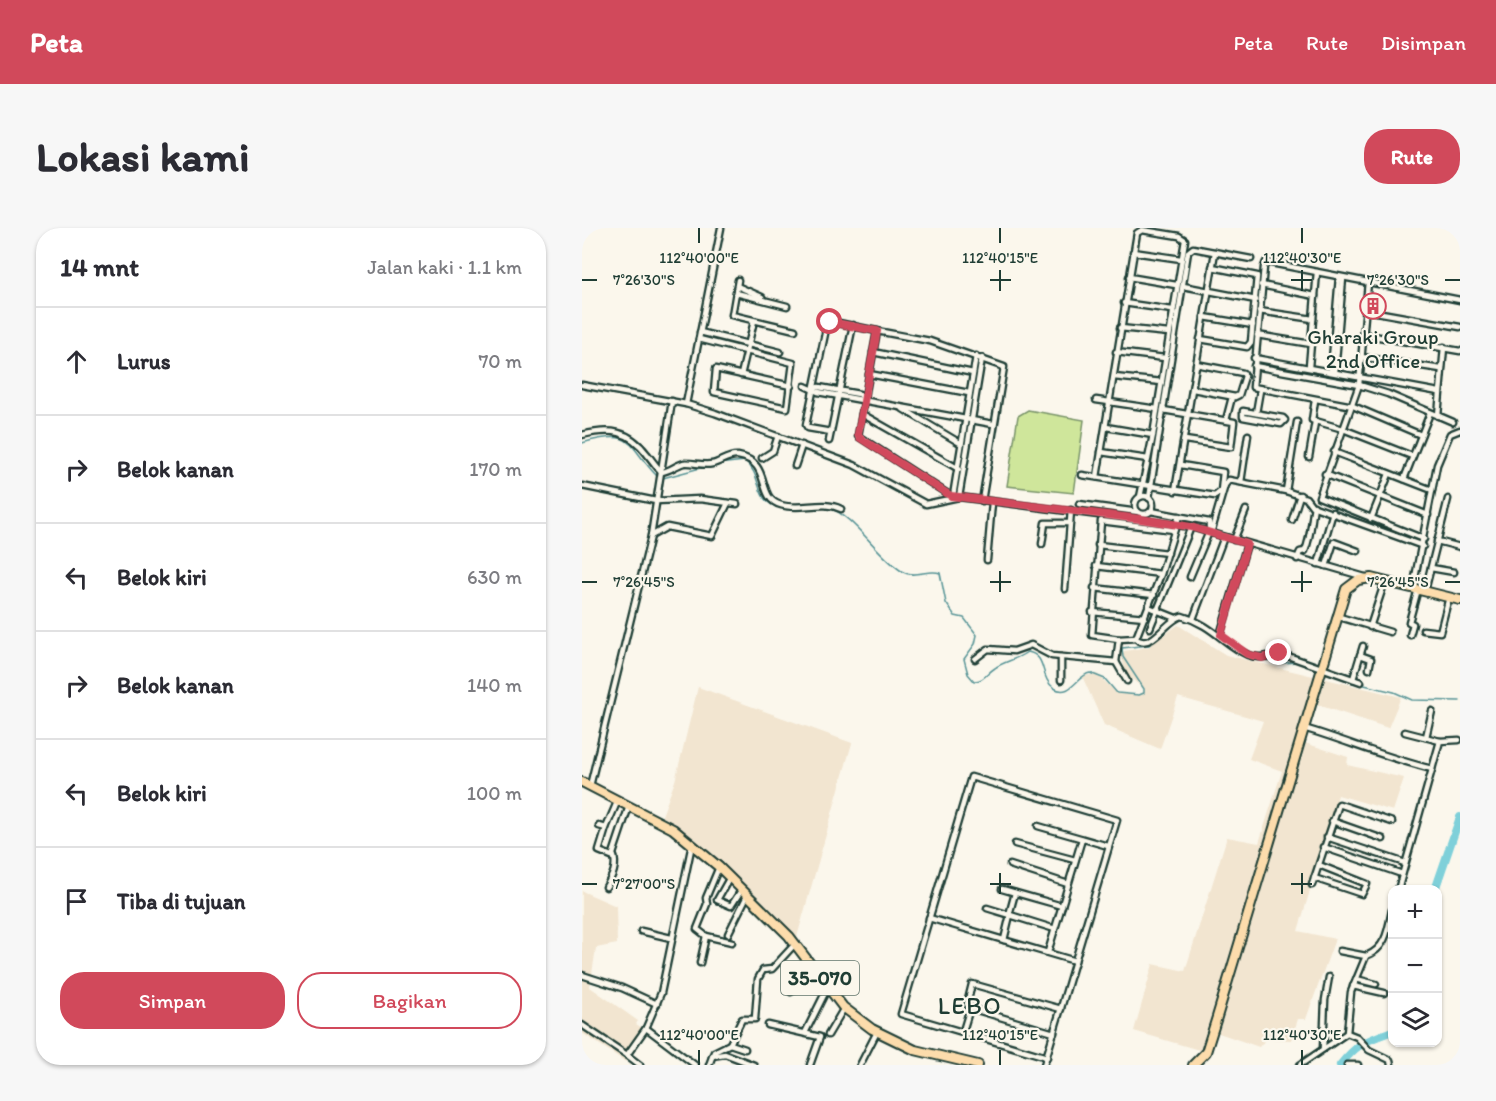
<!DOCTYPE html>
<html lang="id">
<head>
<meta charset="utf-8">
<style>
	body { margin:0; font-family:Itim,sans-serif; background:#f7f7f7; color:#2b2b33 }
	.controls { position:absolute; right:18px; bottom:18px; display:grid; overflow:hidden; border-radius:12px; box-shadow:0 2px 4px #0004 }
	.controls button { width:54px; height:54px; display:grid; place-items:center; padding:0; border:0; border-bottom:2px solid #e1e1e2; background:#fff; color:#2b2b33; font:30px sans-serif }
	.stop { position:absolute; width:18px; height:18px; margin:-14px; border:4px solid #d1495b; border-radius:50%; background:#fff }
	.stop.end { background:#d1495b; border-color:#fff; box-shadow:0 2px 6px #0008 }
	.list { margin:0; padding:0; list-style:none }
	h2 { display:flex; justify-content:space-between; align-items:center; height:78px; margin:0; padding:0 24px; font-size:26px }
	h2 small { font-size:20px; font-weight:400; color:#7c7c81 }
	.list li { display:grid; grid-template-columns:39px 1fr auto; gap:18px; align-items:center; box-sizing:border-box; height:108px; padding:0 24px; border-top:2px solid #e1e1e2 }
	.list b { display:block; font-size:22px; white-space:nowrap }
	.list em { font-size:20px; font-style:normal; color:#7c7c81 }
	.actions { display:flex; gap:12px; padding:18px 24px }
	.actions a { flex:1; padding:14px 0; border:2px solid #d1495b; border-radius:24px; text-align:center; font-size:21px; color:#d1495b }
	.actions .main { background:#d1495b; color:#fff }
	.icon { flex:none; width:33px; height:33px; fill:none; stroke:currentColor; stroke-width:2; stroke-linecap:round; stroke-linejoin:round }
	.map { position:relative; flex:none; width:878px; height:837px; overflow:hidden; border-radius:24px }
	header { display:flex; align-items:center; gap:36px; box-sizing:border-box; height:84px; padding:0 30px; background:#d1495b; color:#fff }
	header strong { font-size:28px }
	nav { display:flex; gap:33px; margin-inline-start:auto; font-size:21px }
	.intro { display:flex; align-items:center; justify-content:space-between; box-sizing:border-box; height:144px; padding:0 36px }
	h1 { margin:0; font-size:42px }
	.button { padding:15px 27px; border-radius:24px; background:#d1495b; color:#fff; font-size:21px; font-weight:700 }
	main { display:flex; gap:36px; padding:0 36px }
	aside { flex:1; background:#fff; border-radius:24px; box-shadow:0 2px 4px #0004 }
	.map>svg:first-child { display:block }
	.built { fill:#f2e5d0 }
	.green { fill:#cfe69b; stroke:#779268; stroke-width:1.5 }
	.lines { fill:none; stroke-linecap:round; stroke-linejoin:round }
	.stream { stroke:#599597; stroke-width:1.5 }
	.river { stroke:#7fd0d9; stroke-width:8 }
	.minor-casing { stroke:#1f3d34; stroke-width:9 }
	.primary-casing { stroke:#1f3d34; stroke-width:12 }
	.minor { stroke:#fbf7ec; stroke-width:4.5 }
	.primary { stroke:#fcdcac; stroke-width:8 }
	.route { stroke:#d1495b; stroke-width:8 }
	.ticks { fill:none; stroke:#1f3d34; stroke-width:2 }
	.labels { text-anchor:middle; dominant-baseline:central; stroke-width:4.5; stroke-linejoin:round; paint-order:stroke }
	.shield { fill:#fbf7ec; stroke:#61756b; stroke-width:1.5 }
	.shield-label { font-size:20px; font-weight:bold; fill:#1f3d34 }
	.poi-label { font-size:21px; fill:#1f3d34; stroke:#fbf7ec }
	.quarter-label { font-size:24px; letter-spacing:1.5px; fill:#1f3d34; stroke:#fbf7ec }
	.ticks-label { font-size:15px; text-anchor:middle; fill:#1f3d34; stroke:#fbf7ec; stroke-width:4.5; stroke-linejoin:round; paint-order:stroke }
</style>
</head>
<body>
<header>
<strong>Peta</strong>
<nav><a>Peta</a><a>Rute</a><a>Disimpan</a></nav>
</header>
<div class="intro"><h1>Lokasi kami</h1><a class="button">Rute</a></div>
<main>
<aside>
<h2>14 mnt<small>Jalan kaki · 1.1 km</small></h2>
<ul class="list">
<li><svg class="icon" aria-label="ahead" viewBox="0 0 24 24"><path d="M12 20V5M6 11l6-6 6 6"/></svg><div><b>Lurus</b></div><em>70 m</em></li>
<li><svg class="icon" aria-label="right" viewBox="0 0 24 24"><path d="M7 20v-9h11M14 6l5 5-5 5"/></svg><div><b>Belok kanan</b></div><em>170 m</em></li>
<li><svg class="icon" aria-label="left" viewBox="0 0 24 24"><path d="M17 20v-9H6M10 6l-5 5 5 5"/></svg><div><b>Belok kiri</b></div><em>630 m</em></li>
<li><svg class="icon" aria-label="right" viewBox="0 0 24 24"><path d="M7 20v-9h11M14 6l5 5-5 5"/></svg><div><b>Belok kanan</b></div><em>140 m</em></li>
<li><svg class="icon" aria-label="left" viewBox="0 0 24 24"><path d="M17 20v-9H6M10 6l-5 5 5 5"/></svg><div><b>Belok kiri</b></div><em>100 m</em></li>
<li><svg class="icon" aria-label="arrive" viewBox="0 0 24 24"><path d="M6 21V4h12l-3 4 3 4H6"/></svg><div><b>Tiba di tujuan</b></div></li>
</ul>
<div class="actions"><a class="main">Simpan</a><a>Bagikan</a></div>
</aside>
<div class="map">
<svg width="878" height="837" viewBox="0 0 878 837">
	<rect width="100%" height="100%" fill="#fbf7ec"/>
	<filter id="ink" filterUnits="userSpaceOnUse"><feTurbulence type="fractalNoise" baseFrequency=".0167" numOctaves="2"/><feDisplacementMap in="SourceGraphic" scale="12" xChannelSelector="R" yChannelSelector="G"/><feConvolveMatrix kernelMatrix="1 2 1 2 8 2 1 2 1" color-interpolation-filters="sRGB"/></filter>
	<g filter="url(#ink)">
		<g class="built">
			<path d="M596,397L644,427L819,469L806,500L733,476L720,514L766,529L765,537L822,550L811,583L756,567L716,703L753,711L724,791H716L709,812L684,811L677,819L631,803L624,824L552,803L571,736L603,743L645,609L677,615L700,543L667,531L681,493L596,469L578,521L522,497L500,448L515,446L535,465L559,467L562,461L545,447L538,424L566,419Z"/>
			<path d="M116,459L270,515L213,716L150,644L78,593L93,553Z"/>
			<path d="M0,663L34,678L35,716L14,720L8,759L56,793L54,796L63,802L44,834L0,805Z"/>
		</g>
		<path class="green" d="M446,182L502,192L492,265L425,258L436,188Z"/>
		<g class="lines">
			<g class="stream">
				<path d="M0,215C55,200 44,217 76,249"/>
				<path d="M136,236L163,233C184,250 168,280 209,281"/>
				<path d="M81,250L122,239"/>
				<path d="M231,280H242"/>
				<path d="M246,280C270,285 297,330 321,344C332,350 347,341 358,345L364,375L373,388L382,390L395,407L393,416L382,431L386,446L392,453C402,453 405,445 413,440C420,434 434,432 445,424C466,427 457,450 472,460C489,470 495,447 508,445L523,451L535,465L557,467L562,465V461L541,429L540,420L567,417L572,412"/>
				<path d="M660,426L669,430"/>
				<path d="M677,431L699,435L717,434"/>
				<path d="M758,449L767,452"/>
				<path d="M778,456L812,464L830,472L878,473"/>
			</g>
			<g class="river">
				<path d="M853,662L878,589"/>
				<path d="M758,837C778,813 783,814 810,803"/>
			</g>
			<g class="minor-casing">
				<g id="minor">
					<path d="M551,24L599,31"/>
					<path d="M547,49L594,57"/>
					<path d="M156,52L150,87L213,102"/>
					<path d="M786,54L777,157L737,269L842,311"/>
					<path d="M679,57L733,68"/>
					<path d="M155,58L180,69"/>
					<path d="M601,58L674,72"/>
					<path d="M154,65L205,78"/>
					<path d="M542,75L590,82"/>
					<path d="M783,82L878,99"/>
					<path d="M677,83L731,91"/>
					<path d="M622,89L671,97"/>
					<path d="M538,100L587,105"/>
					<path d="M118,104L198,124"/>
					<path d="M780,106L878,123"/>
					<path d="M675,107L729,116"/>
					<path d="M117,111L211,135L205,180L132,164L134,141L209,158"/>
					<path d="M618,111L665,119L669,114L675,48L630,39"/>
					<path d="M291,124L391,145"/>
					<path d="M534,124L583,130"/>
					<path d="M779,129L859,141"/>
					<path d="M672,130L857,164"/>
					<path d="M672,138L777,157L806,166L871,194"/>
					<path d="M727,139L735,44"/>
					<path d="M749,143L757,49"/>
					<path d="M753,144L761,50"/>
					<path d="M287,146L387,165"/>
					<path d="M159,147L172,93"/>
					<path d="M532,149L580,154"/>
					<path d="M0,157L104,176L133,185L272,237L344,276L377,269L609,299L783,349"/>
					<path d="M223,158L236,164L411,196"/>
					<path d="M232,160L237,159L277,166L284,171"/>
					<path d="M611,161L653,169L657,167L663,148L661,145L614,136"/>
					<path d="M514,172L575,181"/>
					<path d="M733,172L730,192L761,201L830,228"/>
					<path d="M104,176L139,0"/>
					<path d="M321,181L378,215"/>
					<path d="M581,182L652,194L649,219L603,212"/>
					<path d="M661,183L701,190L703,192L699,196L661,189Z"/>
					<path d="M674,185L678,162"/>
					<path d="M280,186L377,241"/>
					<path d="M856,188L862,119"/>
					<path d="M644,192L650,169"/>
					<path d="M524,199L571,207"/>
					<path d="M249,204L226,200L224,197L245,96L252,94L295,103"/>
					<path d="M0,207C28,200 47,202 65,226C70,232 75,240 80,244C88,243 94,237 102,235C111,234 120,238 130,236C139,234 146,227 156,228C191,234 173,270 199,277C219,283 240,272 259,281"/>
					<path d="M839,207L771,178L671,159L682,39L684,34L878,72"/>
					<path d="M247,213L271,97"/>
					<path d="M519,224L566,231"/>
					<path d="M752,224L850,262"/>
					<path d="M727,229L733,194"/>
					<path d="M180,230L191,223L196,208"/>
					<path d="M213,238L220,217"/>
					<path d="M743,246L846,287"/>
					<path d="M500,247L633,268L639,263L641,244L599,237"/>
					<path d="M515,249L555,5L560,2L597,8L603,12L571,207L558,269"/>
					<path d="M822,251L848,185"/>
					<path d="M659,254L666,207"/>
					<path d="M0,258L74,273L118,271L155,276"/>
					<path d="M593,263L633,24"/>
					<path d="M704,263L724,270L730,278L841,318"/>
					<path d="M369,268L276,208L295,103L348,113L422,139L400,273"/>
					<path d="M371,268L394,128"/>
					<circle cx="562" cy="277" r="9"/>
					<path d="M377,269L400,130"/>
					<path d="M567,270L606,24L611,20L669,31"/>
					<path d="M497,276L556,284"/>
					<path d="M569,283L627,294V304L608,349"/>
					<path d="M789,291L807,246"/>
					<path d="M710,292L718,267"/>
					<path d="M592,302L519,293L510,407L537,411L554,410L579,346L597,288"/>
					<path d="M629,305L643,257L647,252L704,263L715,194"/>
					<path d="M69,308L85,299L130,308L146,275"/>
					<path d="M652,312L664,282"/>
					<path d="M855,313L878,319"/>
					<path d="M460,316L463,295H488"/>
					<path d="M516,317L586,325"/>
					<path d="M715,331L718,324L723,323C729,309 729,294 732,278"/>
					<path d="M405,332L410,274"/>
					<path d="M736,336L751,284"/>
					<path d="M514,338L579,346"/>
					<path d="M744,338L752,314L776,323"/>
					<path d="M849,340L872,344"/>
					<path d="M512,360L572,367"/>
					<path d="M831,360L855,237L868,206L878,202"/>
					<path d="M483,361L489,282"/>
					<path d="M843,363L866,271"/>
					<path d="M569,380L594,390"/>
					<path d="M510,384L563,389"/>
					<path d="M754,388L808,404"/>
					<path d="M611,391L642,309"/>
					<path d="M788,399L803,353"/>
					<path d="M568,400L609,299"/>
					<path d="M841,402L858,404L867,369"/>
					<path d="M638,407L665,316"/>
					<path d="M828,407L831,396L827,394L836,361"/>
					<path d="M556,412C572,420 584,392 600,388C631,397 642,417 666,427C682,433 689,424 703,427L779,454"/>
					<path d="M778,427L789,431L787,441"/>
					<path d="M393,431L406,421L432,423L449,417L470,428L534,434L537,411"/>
					<path d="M534,434L545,453"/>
					<path d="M771,451L781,418"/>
					<path d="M479,452V429"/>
					<path d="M722,500C765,513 805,530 850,541"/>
					<path d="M823,504L858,513"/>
					<path d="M844,509L850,483"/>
					<path d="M8,558L69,308L90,173"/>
					<path d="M750,593L801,611"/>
					<path d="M17,598L24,600L36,572"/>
					<path d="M456,598L526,618"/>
					<path d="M24,600L17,623L32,629"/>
					<path d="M745,609L823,635"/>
					<path d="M433,616L493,632"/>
					<path d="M741,619L820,646"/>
					<path d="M428,637L486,656"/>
					<path d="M148,649L135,672L149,678L160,661"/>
					<path d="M732,650L780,666L785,656L737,637"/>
					<path d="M730,657L757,576L810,594"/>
					<path d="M24,659C30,649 36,638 31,626L47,578"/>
					<path d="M420,661L480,678"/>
					<path d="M816,662L858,513L877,512"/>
					<path d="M405,680L428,687"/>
					<path d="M427,687L433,665"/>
					<path d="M347,690L493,733"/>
					<path d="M59,703L89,710"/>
					<path d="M146,706L166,666"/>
					<path d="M124,708L150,714"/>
					<path d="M422,712L428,687L473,701"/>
					<path d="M758,723L784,728"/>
					<path d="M466,724L500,611"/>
					<path d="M118,735L124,708L115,701L125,676L124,670L137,639"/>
					<path d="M0,747L40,760L75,776"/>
					<path d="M774,751L794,756"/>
					<path d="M771,758L802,765"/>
					<path d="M209,764L231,741"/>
					<path d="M388,780L472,805"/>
					<path d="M0,797L45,827"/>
					<path d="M186,797L238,809L228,837"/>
					<path d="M64,800L113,837"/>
					<path d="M381,803L388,780L385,776L390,756L479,781"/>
					<path d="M223,805L245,761"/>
					<path d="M765,805L769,764L784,728C804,721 806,702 810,682"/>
					<path d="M246,807L262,780"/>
					<path d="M148,816L160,791H173L176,751L181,742L190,741L213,716"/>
					<path d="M741,821L743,772L747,749"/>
					<path d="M130,828L143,826L172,837"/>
					<path d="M58,837L45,827L64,800L79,765L110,616"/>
					<path d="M127,837L132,824L148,816L163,821"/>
					<path d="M278,837L295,804"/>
					<path d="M462,837L535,592L389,549L319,786L465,829"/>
					<path d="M718,837L765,805L775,809L787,822L808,832L809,837"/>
					<path d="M765,837H776"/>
				</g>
			</g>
			<g class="primary-casing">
				<g id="primary">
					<path d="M0,554L91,601L137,639L207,708L261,779L290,801L333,822L396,837"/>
					<path d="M611,837L624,824L635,789L764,361L776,352L789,350L878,372"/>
				</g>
			</g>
			<use href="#minor" class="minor"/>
			<use href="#primary" class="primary"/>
		</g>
	</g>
	<g class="lines" filter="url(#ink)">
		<path class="route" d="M248,94L295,103L276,206L278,210L369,268L559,291L609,299L665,316L639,407L665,426L680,430L697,425"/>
	</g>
	<path class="ticks" d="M117,0V15M418,0V15M720,0V15M418,42V63M720,42V63M0,52H15M408,52H429M709,52H730M863,52H878M418,343V364M720,343V364M0,354H15M408,354H429M709,354H730M863,354H878M418,645V666M720,645V666M0,656H15M408,656H429M709,656H730M117,822V837M418,822V837M720,822V837"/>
	<defs>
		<g id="building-ring" transform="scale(1.35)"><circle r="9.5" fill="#fbf7ec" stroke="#d1495b" stroke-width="1.5"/><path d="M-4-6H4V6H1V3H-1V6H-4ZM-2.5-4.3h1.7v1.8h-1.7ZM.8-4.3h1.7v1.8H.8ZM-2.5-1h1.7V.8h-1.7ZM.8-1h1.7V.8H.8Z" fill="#d1495b"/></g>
	</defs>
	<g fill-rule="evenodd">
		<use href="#building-ring" x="791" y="78"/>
	</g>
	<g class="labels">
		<rect class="shield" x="199" y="733" width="78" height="34" rx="4.5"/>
		<g class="shield-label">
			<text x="238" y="750">35-070</text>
		</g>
		<g class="poi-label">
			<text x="791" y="108">Gharaki Group<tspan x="791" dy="24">2nd Office</tspan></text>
		</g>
		<g class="quarter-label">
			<text x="388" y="777">LEBO</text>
		</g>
	</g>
	<g class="ticks-label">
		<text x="117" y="35">112°40'00"E</text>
		<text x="418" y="35">112°40'15"E</text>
		<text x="720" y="35">112°40'30"E</text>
		<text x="62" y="57">7°26'30"S</text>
		<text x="816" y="57">7°26'30"S</text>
		<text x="62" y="359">7°26'45"S</text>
		<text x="816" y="359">7°26'45"S</text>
		<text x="62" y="661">7°27'00"S</text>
		<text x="117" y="812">112°40'00"E</text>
		<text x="418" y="812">112°40'15"E</text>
		<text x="720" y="812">112°40'30"E</text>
	</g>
</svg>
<div class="controls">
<button>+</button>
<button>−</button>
<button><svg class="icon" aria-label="layers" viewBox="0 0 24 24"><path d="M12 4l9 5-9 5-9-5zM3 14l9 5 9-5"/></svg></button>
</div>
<div class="stop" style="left:248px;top:94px"></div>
<div class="stop end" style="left:697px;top:425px"></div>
</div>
</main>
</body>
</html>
